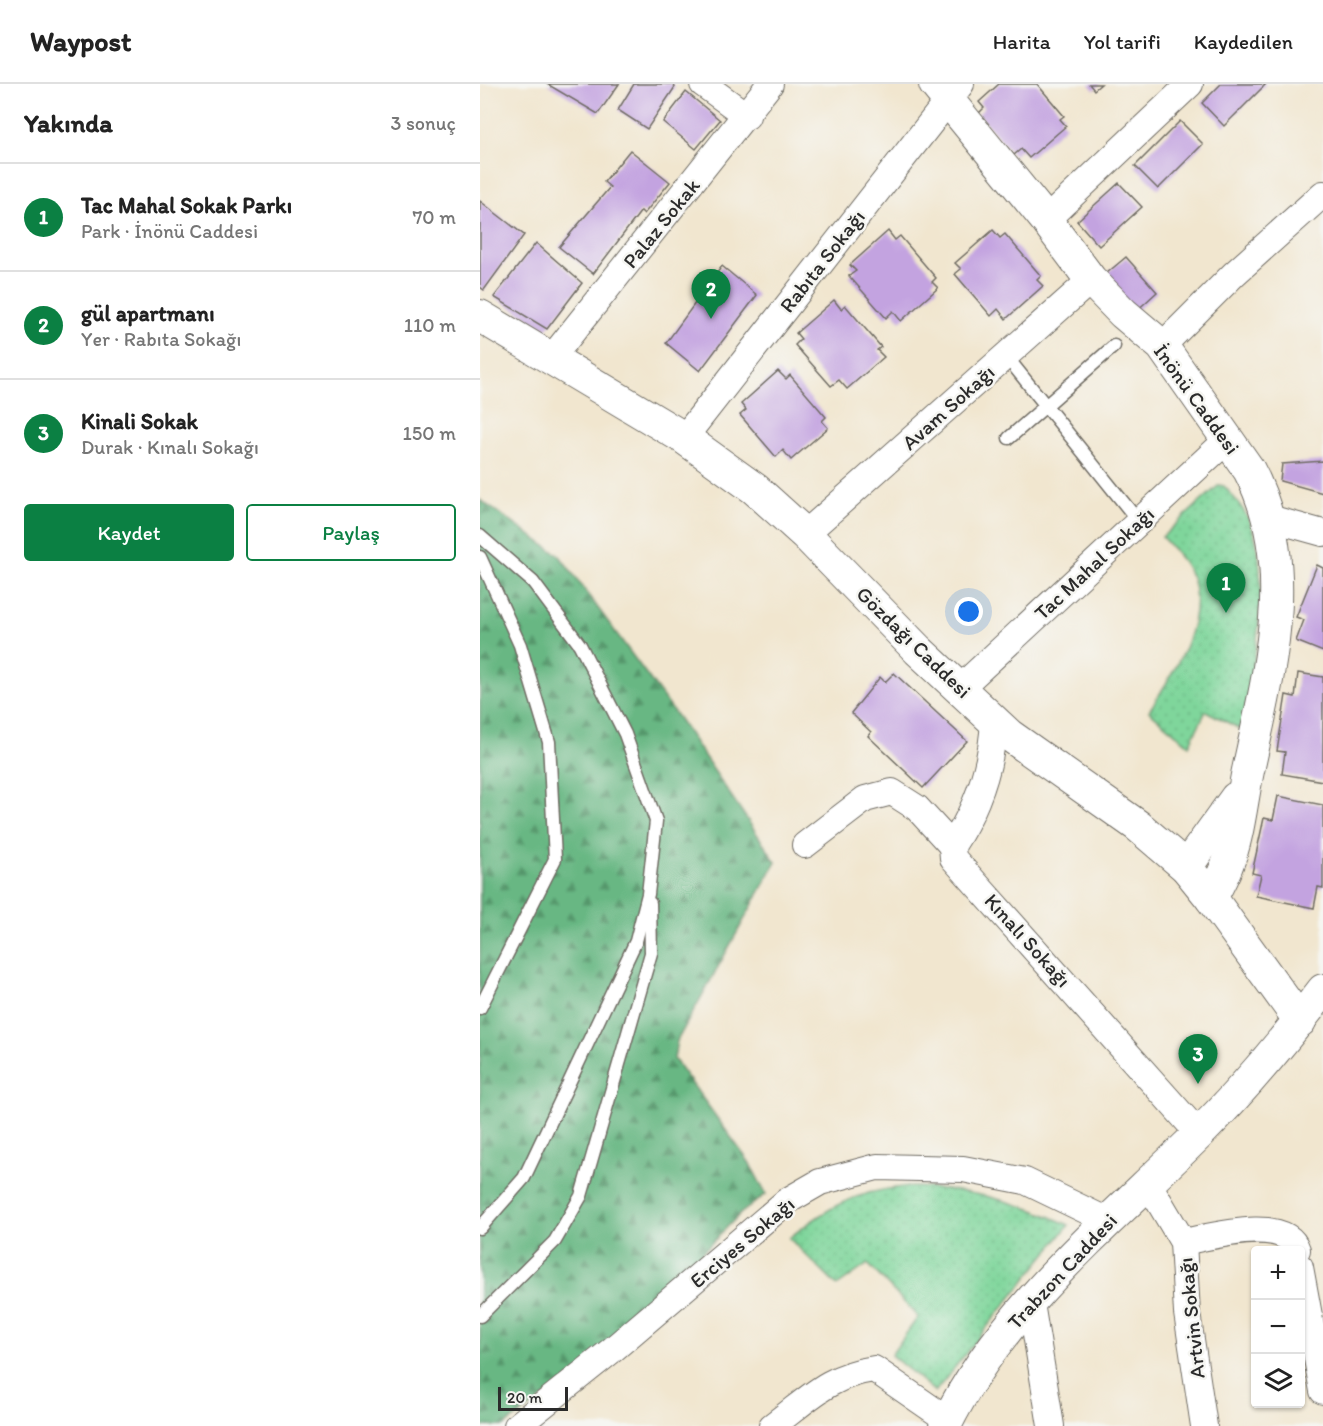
<!DOCTYPE html>
<html lang="tr">
<head>
<meta charset="utf-8">
<style>
	body { margin:0; font-family:Itim,sans-serif; background:#f2f2f2; color:#222 }
	.controls { position:absolute; right:18px; bottom:18px; display:grid; overflow:hidden; border-radius:6px; box-shadow:0 2px 4px #0004 }
	.controls button { width:54px; height:54px; display:grid; place-items:center; padding:0; border:0; border-bottom:2px solid #e0e0e0; background:#fff; color:#222; font:30px sans-serif }
	.scale { position:absolute; left:18px; bottom:15px; width:70px; box-sizing:border-box; padding-left:6px; border:3px solid #2b2b2b; border-top:0; font-size:16px; line-height:21px; white-space:nowrap; color:#2b2b2b; -webkit-text-stroke:4px #f6f6f2; paint-order:stroke }
	.you { position:absolute; left:489px; top:528px; width:21px; height:21px; margin:-15px; border:4px solid #fff; border-radius:50%; background:#1a73e8; box-shadow:0 0 0 9px #1a73e833 }
	.badge { display:grid; place-items:center; width:39px; height:39px; border-radius:50%; background:#0b8043; color:#fff; font-size:20px; font-weight:700 }
	.pin { position:absolute; translate:-50% -50px; filter:drop-shadow(0 2px 3px #0008) }
	.pin::after { content:''; position:absolute; top:32px; width:21px; height:18px; background:inherit; clip-path:polygon(0 0,100% 0,50% 100%) }
	.list { margin:0; padding:0; list-style:none }
	h2 { display:flex; justify-content:space-between; align-items:center; height:78px; margin:0; padding:0 24px; font-size:26px }
	h2 small { font-size:20px; font-weight:400; color:#767676 }
	.list li { display:grid; grid-template-columns:39px 1fr auto; gap:18px; align-items:center; box-sizing:border-box; height:108px; padding:0 24px; border-top:2px solid #e0e0e0 }
	.list b { display:block; font-size:22px; white-space:nowrap }
	.list p { margin:0; font-size:20px; white-space:nowrap; color:#767676 }
	.list em { font-size:20px; font-style:normal; color:#767676 }
	.actions { display:flex; gap:12px; padding:18px 24px }
	.actions a { flex:1; padding:14px 0; border:2px solid #0b8043; border-radius:6px; text-align:center; font-size:21px; color:#0b8043 }
	.actions .main { background:#0b8043; color:#fff }
	.icon { flex:none; width:33px; height:33px; fill:none; stroke:currentColor; stroke-width:2; stroke-linecap:round; stroke-linejoin:round }
	.map { position:relative; flex:none; width:843px; height:1342px; overflow:hidden }
	header { display:flex; align-items:center; gap:36px; box-sizing:border-box; height:84px; padding:0 30px; background:#fff; border-bottom:2px solid #e0e0e0 }
	header strong { font-size:28px }
	nav { display:flex; gap:33px; margin-inline-start:auto; font-size:21px }
	main { display:flex }
	aside { flex:1; background:#fff }
	.map>svg:first-child { display:block }
	.forest { fill:url(#forest-firs); stroke:#497157; stroke-width:1.5 }
	.park { fill:url(#park-dots); stroke:#558063; stroke-width:1.5 }
	.building { fill:#c3a3e0 }
	.lines { fill:none; stroke-linecap:round; stroke-linejoin:round }
	.service-casing { stroke:#706c64; stroke-width:15 }
	.minor-casing { stroke:#706c64; stroke-width:28 }
	.tertiary-casing { stroke:#706c64; stroke-width:34 }
	.service { stroke:#fff; stroke-width:12 }
	.minor { stroke:#fff; stroke-width:26 }
	.tertiary { stroke:#fff; stroke-width:32 }
	.labels { text-anchor:middle; dominant-baseline:central; stroke-width:5; stroke-linejoin:round; paint-order:stroke }
	.street-label { font-size:21px; fill:#2b2b2b; stroke:#f6f6f2 }
</style>
</head>
<body>
<header>
<strong>Waypost</strong>
<nav><a>Harita</a><a>Yol tarifi</a><a>Kaydedilen</a></nav>
</header>
<main>
<aside>
<h2>Yakında<small>3 sonuç</small></h2>
<ul class="list">
<li><span class="badge">1</span><div><b>Tac Mahal Sokak Parkı</b><p>Park · İnönü Caddesi</p></div><em>70 m</em></li>
<li><span class="badge">2</span><div><b>gül apartmanı</b><p>Yer · Rabıta Sokağı</p></div><em>110 m</em></li>
<li><span class="badge">3</span><div><b>Kinali Sokak</b><p>Durak · Kınalı Sokağı</p></div><em>150 m</em></li>
</ul>
<div class="actions"><a class="main">Kaydet</a><a>Paylaş</a></div>
</aside>
<div class="map">
<svg width="843" height="1342" viewBox="0 0 843 1342">
	<defs>
		<pattern id="forest-firs" width="22" height="20" patternUnits="userSpaceOnUse" patternTransform="scale(1.5)"><rect width="22" height="20" fill="#67b783"/><path d="M5 1l3.5 6h-7zM16 11l3.5 6h-7z" fill="#55956b"/></pattern>
		<pattern id="park-dots" width="8" height="8" patternUnits="userSpaceOnUse" patternTransform="scale(1.5)"><rect width="8" height="8" fill="#7fd69b"/><path d="M2 2h.1M6 6h.1" fill="none" stroke="#6eb886" stroke-width="1.8" stroke-linecap="round"/></pattern>
	</defs>
	<rect width="100%" height="100%" fill="#f6f6f2"/>
	<filter id="ink" filterUnits="userSpaceOnUse"><feTurbulence type="fractalNoise" baseFrequency=".0167" numOctaves="2"/><feDisplacementMap in="SourceGraphic" scale="12" xChannelSelector="R" yChannelSelector="G"/><feConvolveMatrix kernelMatrix="1 2 1 2 8 2 1 2 1" color-interpolation-filters="sRGB"/></filter>
	<filter id="wash" filterUnits="userSpaceOnUse"><feTurbulence type="fractalNoise" baseFrequency=".008" numOctaves="4" result="noise"/><feDisplacementMap in="SourceGraphic" scale="24" xChannelSelector="R" yChannelSelector="G"/><feGaussianBlur stdDeviation="1.35" result="paint"/><feColorMatrix in="noise" values="0 0 0 0 0 0 0 0 0 0 0 0 0 0 0 0 0 1.4 0 .05"/><feComposite in="paint" operator="in"/></filter>
	<g filter="url(#wash)">
		<rect width="100%" height="100%" fill="#f1e6cf"/>
		<path class="forest" d="M0,416L80,472L199,635L296,778L197,957L194,975L269,1078L286,1110L260,1130L120,1273L24,1342H0Z"/>
		<g class="park">
			<path d="M739,401L744,402C755,414 767,428 772,444C792,498 772,590 762,646L726,627L709,661L669,627C692,591 727,540 712,494C706,479 693,465 682,453Z"/>
			<path d="M424,1103C481,1103 538,1117 589,1141L455,1308L411,1271L438,1233L388,1180L357,1202L309,1154C347,1124 375,1107 424,1103Z"/>
		</g>
		<g id="blocks">
			<g class="building">
				<path d="M67,0H139L118,30Z"/>
				<path d="M154,0H192L195,3L167,45L138,26Z"/>
				<path d="M519,0H557L584,32L580,35L586,42L549,74L541,65L534,71L498,30L504,24L499,18Z"/>
				<path d="M609,0H621L614,6Z"/>
				<path d="M741,0H786L744,42L722,19Z"/>
				<path d="M206,8L240,36L216,65L183,38Z"/>
				<path d="M700,37L723,60L678,105L655,82Z"/>
				<path d="M150,66L190,98L164,130L161,127L113,190L79,163L130,103L124,98Z"/>
				<path d="M639,99L662,123L619,162L597,137Z"/>
				<path d="M0,117L44,151L4,206L0,203Z"/>
				<path d="M513,146L520,154L525,150L561,192L557,196L563,202L526,235L518,225L511,232L475,190L481,185L475,179Z"/>
				<path d="M408,147L415,156L420,152L456,194L452,198L458,204L421,237L413,227L406,234L369,192L376,187L370,181Z"/>
				<path d="M56,159L102,199L67,245L14,213Z"/>
				<path d="M646,173L677,208L653,230L621,194Z"/>
				<path d="M242,182L277,211L220,287L186,259Z"/>
				<path d="M354,216L361,225L365,221L401,263L397,266L404,273L367,305L359,296L351,302L315,261L321,255L316,249Z"/>
				<path d="M298,287L306,295L310,291L346,333L342,337L348,344L311,376L303,366L296,373L260,331L266,326L261,320Z"/>
				<path d="M843,377V409L800,397L802,380Z"/>
				<path d="M837,481L843,484V568L816,557L824,536L816,533Z"/>
				<path d="M414,589L487,657L443,704L388,652L391,648L371,629L400,593L405,598Z"/>
				<path d="M818,589L843,593V697L802,690L805,668L797,667L806,611L815,613Z"/>
				<path d="M798,712L843,721V804L838,803L834,824L776,812L781,791L772,789L784,734L793,736Z"/>
			</g>
		</g>
	</g>
	<g filter="url(#ink)">
		<use href="#blocks" fill-opacity="0" stroke="#706c64" stroke-width="1.5"/>
		<g class="lines">
			<g class="service-casing">
				<g id="service">
					<path d="M526,272L659,438"/>
					<path d="M529,354L634,262"/>
					<path d="M0,452L53,498L100,561L145,650L176,737L168,810L156,857L44,1094L0,1144"/>
					<path d="M0,473L40,561L69,658L75,775L0,924"/>
					<path d="M0,1232L75,1157L101,1112L171,869L170,819"/>
				</g>
			</g>
			<g class="minor-casing">
				<g id="minor">
					<path d="M223,0L267,32"/>
					<path d="M566,136L710,0"/>
					<path d="M682,262L754,190L843,110"/>
					<path d="M70,276L290,0"/>
					<path d="M204,354L481,0"/>
					<path d="M789,434L843,449"/>
					<path d="M325,450L611,196"/>
					<path d="M481,603L747,356"/>
					<path d="M514,635C512,682 498,723 472,762L473,774L719,1050"/>
					<path d="M325,761L385,715L412,708L437,724L472,762"/>
					<path d="M668,1099L703,1158L707,1229L724,1342"/>
					<path d="M703,1158C730,1153 806,1131 817,1166"/>
					<path d="M820,1183L843,1307"/>
					<path d="M551,1219L571,1342"/>
					<path d="M37,1342L132,1266L307,1117L340,1098L397,1083L483,1085L545,1097L628,1137"/>
					<path d="M292,1342C329,1315 347,1292 394,1285L468,1336"/>
				</g>
			</g>
			<g class="tertiary-casing">
				<g id="tertiary">
					<path d="M455,0L566,136L611,196L643,229L682,262L769,386C818,478 790,585 769,682C762,712 759,752 747,781C743,792 737,803 731,814"/>
					<path d="M0,232L204,354L275,405L325,450L438,566L529,651L658,742L706,783L731,814L820,937"/>
					<path d="M706,783L756,714"/>
					<path d="M465,1342C522,1225 627,1141 718,1051C763,1006 804,957 843,906"/>
				</g>
			</g>
			<use href="#service" class="service"/>
			<use href="#minor" class="minor"/>
			<use href="#tertiary" class="tertiary"/>
		</g>
	</g>
	<g class="labels">
		<g class="street-label">
			<text transform="translate(181 139) rotate(-51)">Palaz Sokak</text>
			<text transform="translate(342 177) rotate(-52)">Rabıta Sokağı</text>
			<text transform="translate(717 315) rotate(54)">İnönü Caddesi</text>
			<text transform="translate(468 323) rotate(-42)">Avam Sokağı</text>
			<text transform="translate(614 479) rotate(-43)">Tac Mahal Sokağı</text>
			<text transform="translate(434 558) rotate(44)">Gözdağı Caddesi</text>
			<text transform="translate(548 856) rotate(48)">Kınalı Sokağı</text>
			<text transform="translate(262 1158) rotate(-40)">Erciyes Sokağı</text>
			<text transform="translate(582 1187) rotate(-47)">Trabzon Caddesi</text>
			<text transform="translate(711 1234) rotate(-96)">Artvin Sokağı</text>
		</g>
	</g>
</svg>
<div class="controls">
<button>+</button>
<button>−</button>
<button><svg class="icon" aria-label="layers" viewBox="0 0 24 24"><path d="M12 4l9 5-9 5-9-5zM3 14l9 5 9-5"/></svg></button>
</div>
<div class="scale">20 m</div>
<div class="you"></div>
<div class="pin badge" style="left:746px;top:529px">1</div>
<div class="pin badge" style="left:231px;top:235px">2</div>
<div class="pin badge" style="left:718px;top:1000px">3</div>
</div>
</main>
</body>
</html>
